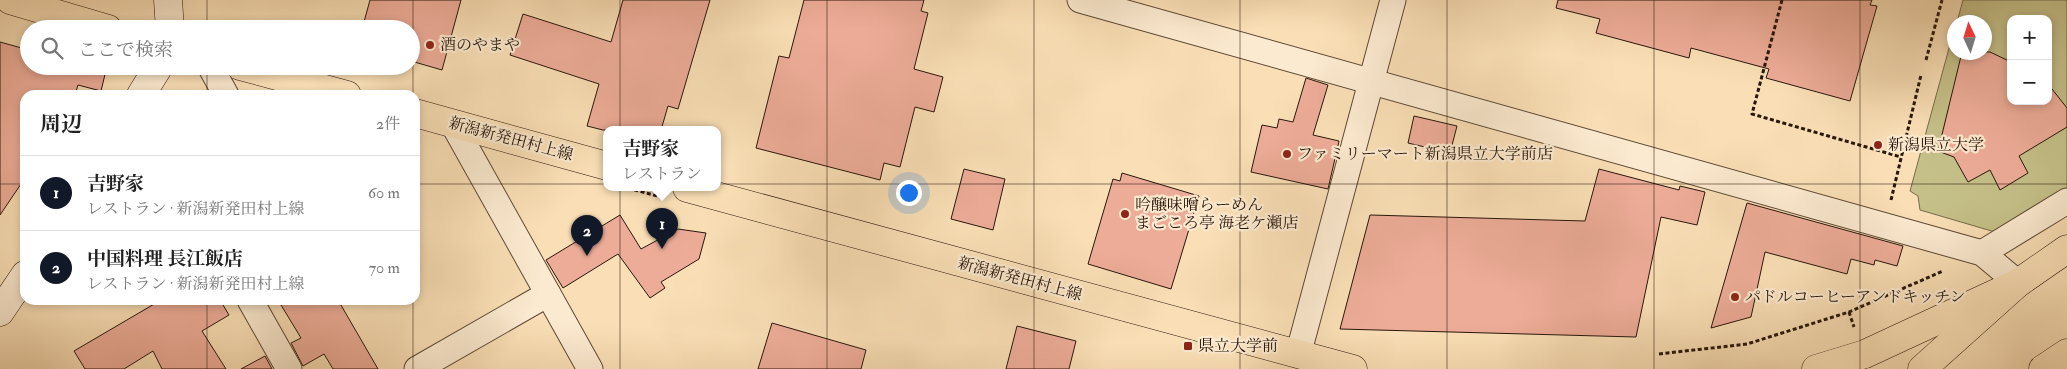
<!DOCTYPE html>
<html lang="ja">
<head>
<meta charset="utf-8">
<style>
	body { margin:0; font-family:"IM FELL Double Pica","Noto Serif JP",serif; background:#f6f6f6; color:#222 }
	.controls { position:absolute; right:15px; top:15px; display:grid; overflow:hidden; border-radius:10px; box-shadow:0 2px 8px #0003 }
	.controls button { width:45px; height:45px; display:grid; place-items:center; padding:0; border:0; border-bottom:1px solid #e0e0e0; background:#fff; color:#222; font:25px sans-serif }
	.compass { position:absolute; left:1947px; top:15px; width:45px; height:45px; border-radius:50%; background:#fff; box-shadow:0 2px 8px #0003; rotate:356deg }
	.you { position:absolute; left:908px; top:192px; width:18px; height:18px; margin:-12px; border:4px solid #fff; border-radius:50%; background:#1a73e8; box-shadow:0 0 0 8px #1a73e833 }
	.badge { display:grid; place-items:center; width:32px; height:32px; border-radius:50%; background:#111827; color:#fff; font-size:16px; font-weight:700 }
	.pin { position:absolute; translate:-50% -41px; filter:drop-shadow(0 1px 2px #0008) }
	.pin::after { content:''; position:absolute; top:26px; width:18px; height:15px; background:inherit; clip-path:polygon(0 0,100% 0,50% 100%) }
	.popup { position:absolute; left:603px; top:126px; width:118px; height:65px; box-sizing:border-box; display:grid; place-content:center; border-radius:10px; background:#fff; filter:drop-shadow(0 1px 4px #0005); font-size:16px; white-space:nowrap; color:#767676 }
	.popup b { font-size:19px; color:#222 }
	.popup::after { content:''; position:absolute; left:50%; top:100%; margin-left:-10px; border:10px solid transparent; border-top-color:#fff }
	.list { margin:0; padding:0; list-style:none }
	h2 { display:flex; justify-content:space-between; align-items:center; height:65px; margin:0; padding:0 20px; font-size:21px }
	h2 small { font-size:16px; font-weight:400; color:#767676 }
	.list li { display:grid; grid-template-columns:32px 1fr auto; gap:15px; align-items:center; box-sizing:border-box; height:75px; padding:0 20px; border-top:1px solid #e0e0e0 }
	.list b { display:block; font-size:19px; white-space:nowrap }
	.list p { margin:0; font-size:16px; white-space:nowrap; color:#767676 }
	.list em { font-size:16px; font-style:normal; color:#767676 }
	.icon { flex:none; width:28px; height:28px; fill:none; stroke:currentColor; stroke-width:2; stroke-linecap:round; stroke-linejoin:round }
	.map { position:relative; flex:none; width:2067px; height:369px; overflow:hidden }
	.search { position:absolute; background:#fff; box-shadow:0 2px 8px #0003; left:20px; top:20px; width:400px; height:55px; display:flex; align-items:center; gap:12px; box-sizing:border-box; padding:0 18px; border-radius:28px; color:#767676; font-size:19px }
	.panel { position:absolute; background:#fff; box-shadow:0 2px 8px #0003; left:20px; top:90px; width:400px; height:215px; border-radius:15px }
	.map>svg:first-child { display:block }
	.green { fill:#c5c089; stroke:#766b4a; fill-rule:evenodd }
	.building { fill:#edac98; stroke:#28160a }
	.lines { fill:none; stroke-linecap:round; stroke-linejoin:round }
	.street-casing { stroke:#5c4835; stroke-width:27 }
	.secondary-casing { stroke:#28160a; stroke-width:29 }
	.primary-casing { stroke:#28160a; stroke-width:29 }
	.highway-casing { stroke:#28160a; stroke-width:29 }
	.path { stroke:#28160a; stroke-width:3; stroke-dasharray:4 2.5; stroke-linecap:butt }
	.street { stroke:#fcead0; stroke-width:25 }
	.secondary { stroke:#fcead0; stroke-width:28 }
	.primary { stroke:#fadfb6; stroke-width:28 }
	.highway { stroke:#fadfb6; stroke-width:28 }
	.grid { fill:none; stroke:#28160a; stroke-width:1; stroke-opacity:0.55 }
	.poi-dot { fill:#8f2418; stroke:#fcead0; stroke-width:2 }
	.labels { text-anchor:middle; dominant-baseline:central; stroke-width:4.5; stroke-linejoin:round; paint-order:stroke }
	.poi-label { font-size:16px; fill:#28160a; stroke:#fcead0; text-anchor:start }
	.street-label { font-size:16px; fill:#28160a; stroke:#fcead0 }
</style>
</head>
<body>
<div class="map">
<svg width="2067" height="369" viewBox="0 0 2067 369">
	<rect width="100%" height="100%" fill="#fadfb6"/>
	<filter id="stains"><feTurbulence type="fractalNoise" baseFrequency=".004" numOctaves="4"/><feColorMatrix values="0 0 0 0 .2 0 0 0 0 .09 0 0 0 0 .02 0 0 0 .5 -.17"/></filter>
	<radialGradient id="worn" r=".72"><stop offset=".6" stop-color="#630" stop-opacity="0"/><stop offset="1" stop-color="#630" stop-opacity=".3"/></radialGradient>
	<path class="green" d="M1963,0H2067V190L1995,232L1920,210L1918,196L1910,191L1954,30V52H1984V22H1957ZM2011,19H2048V101H2011Z"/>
	<g class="building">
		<path d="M370,0H461L442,70L411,61V29H362Z"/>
		<path d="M623,0H710L678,109L668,106L661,130H603L587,126L599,84L510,55L523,14L611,42Z"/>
		<path d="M804,0H924L921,11L928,13L914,69L943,77L934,112L915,107L900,167L884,163L880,180L756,148L779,56L789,58Z"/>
		<path d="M1558,0H1872L1870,5L1877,6L1850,101L1766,78L1769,69L1691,48L1689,58L1596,33L1600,19L1556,8Z"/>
		<path d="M0,42L29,50V66H107L101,91L78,85L75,95H25V178L0,215Z"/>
		<path d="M1962,52H1990L2011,62V101H2048V84L2067,108V127L2019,156L2028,173L2000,190L1990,170L1968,182L1954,157L1938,151Z"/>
		<path d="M1306,78L1328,85L1313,135L1339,141L1328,189L1251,172L1262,125L1277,128L1279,119L1293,122Z"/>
		<path d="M1414,116L1457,126L1450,153L1408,143Z"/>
		<path d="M964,169L1005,179L993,230L951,219Z"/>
		<path d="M1599,169L1679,190L1680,186L1705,192L1697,225L1661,217L1636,337L1340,329L1370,215L1585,221Z"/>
		<path d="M1122,173L1199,196L1171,289L1088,264L1113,179L1120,181Z"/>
		<path d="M1747,203L1903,246L1897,266L1875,260L1874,265L1851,259L1847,274L1765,252L1751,317L1711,328Z"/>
		<path d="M620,215L641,249L678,229L706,233L699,259L661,282L665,288L650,298L618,254L563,288L546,260Z"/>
		<path d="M161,300H220L229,315L202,331L226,369H162L153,351L124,369H85L74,351Z"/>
		<path d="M278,300H338L378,369H333L324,354L303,366L291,343L301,338Z"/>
		<path d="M772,323L866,350L861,369H758Z"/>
		<path d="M1017,326L1076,341L1069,369H1006Z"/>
		<path d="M265,356L272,369H241Z"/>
	</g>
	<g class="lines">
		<g class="street-casing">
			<g id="street">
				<path d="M1080,0L1982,253L2018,283"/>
				<path d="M210,66L226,95"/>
				<path d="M453,124L590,369"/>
				<path d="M1982,253L2067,201"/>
				<path d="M250,300L289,369"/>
				<path d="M1298,355L1393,0"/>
				<path d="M417,369L548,294"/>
			</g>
		</g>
		<g class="secondary-casing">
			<g id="secondary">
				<path d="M168,0L170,29"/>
				<path d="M141,95L159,66"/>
				<path d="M0,312L25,275"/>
			</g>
		</g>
		<g class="primary-casing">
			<g id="primary">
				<path d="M10,0L108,29"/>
				<path d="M240,66L347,95"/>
				<path d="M415,113L607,166"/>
				<path d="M687,188L1353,369"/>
			</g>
		</g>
		<g class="highway-casing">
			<g id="highway">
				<path d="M1816,369L1865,354L2018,283"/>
				<path d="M1922,369L2018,283L2067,249"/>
				<path d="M2043,369L2067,353"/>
			</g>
		</g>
		<g class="path">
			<path d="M1782,0L1752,114L1901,157"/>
			<path d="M1926,60L1942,0"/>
			<path d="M628,188L661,197"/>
			<path d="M1891,200L1921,75"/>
			<path d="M1849,312L1854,327"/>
			<path d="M1659,354L1747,344L1849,312L1943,271"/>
		</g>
		<use href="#street" class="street"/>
		<use href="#secondary" class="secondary"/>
		<use href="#primary" class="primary"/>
		<use href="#highway" class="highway"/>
	</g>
	<path class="grid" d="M207,0V29M413,0V95M620,0V369M827,0V369M1034,0V369M1240,0V369M1447,0V369M1654,0V369M1860,0V369M207,66V95M0,184H25M415,184H2067M207,300V369M413,300V369"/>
	<g class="poi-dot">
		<circle cx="430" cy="45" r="5"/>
		<circle cx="1878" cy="145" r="5"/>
		<circle cx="1287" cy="154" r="5"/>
		<circle cx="1125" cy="214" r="5"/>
		<circle cx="1735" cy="297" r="5"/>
		<rect x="1183" y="341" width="10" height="10" rx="2.5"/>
	</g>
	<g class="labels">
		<g class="poi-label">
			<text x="440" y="45">酒のやまや</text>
			<text x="1888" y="145">新潟県立大学</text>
			<text x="1297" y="154">ファミリーマート新潟県立大学前店</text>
			<text x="1135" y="205">吟醸味噌らーめん<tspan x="1135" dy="18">まごころ亭 海老ケ瀬店</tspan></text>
			<text x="1745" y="297">パドルコーヒーアンドキッチン</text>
			<text x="1198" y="346">県立大学前</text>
		</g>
		<g class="street-label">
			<text transform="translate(511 139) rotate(15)">新潟新発田村上線</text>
			<text transform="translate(1020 279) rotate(15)">新潟新発田村上線</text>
		</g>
	</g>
	<rect width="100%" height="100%" filter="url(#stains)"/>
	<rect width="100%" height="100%" fill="url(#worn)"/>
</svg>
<div class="controls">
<button>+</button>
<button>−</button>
</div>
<svg class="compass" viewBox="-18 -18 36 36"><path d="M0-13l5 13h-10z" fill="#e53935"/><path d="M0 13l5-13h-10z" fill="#767676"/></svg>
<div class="you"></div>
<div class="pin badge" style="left:662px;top:249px">1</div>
<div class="popup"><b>吉野家</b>レストラン</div>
<div class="pin badge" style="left:587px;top:256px">2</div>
<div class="search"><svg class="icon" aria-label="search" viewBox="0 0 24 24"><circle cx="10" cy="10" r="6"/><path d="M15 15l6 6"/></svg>ここで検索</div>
<section class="panel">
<h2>周辺<small>2件</small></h2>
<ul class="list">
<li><span class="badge">1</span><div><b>吉野家</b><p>レストラン · 新潟新発田村上線</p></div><em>60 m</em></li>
<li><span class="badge">2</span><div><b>中国料理 長江飯店</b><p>レストラン · 新潟新発田村上線</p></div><em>70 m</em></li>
</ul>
</section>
</div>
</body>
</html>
